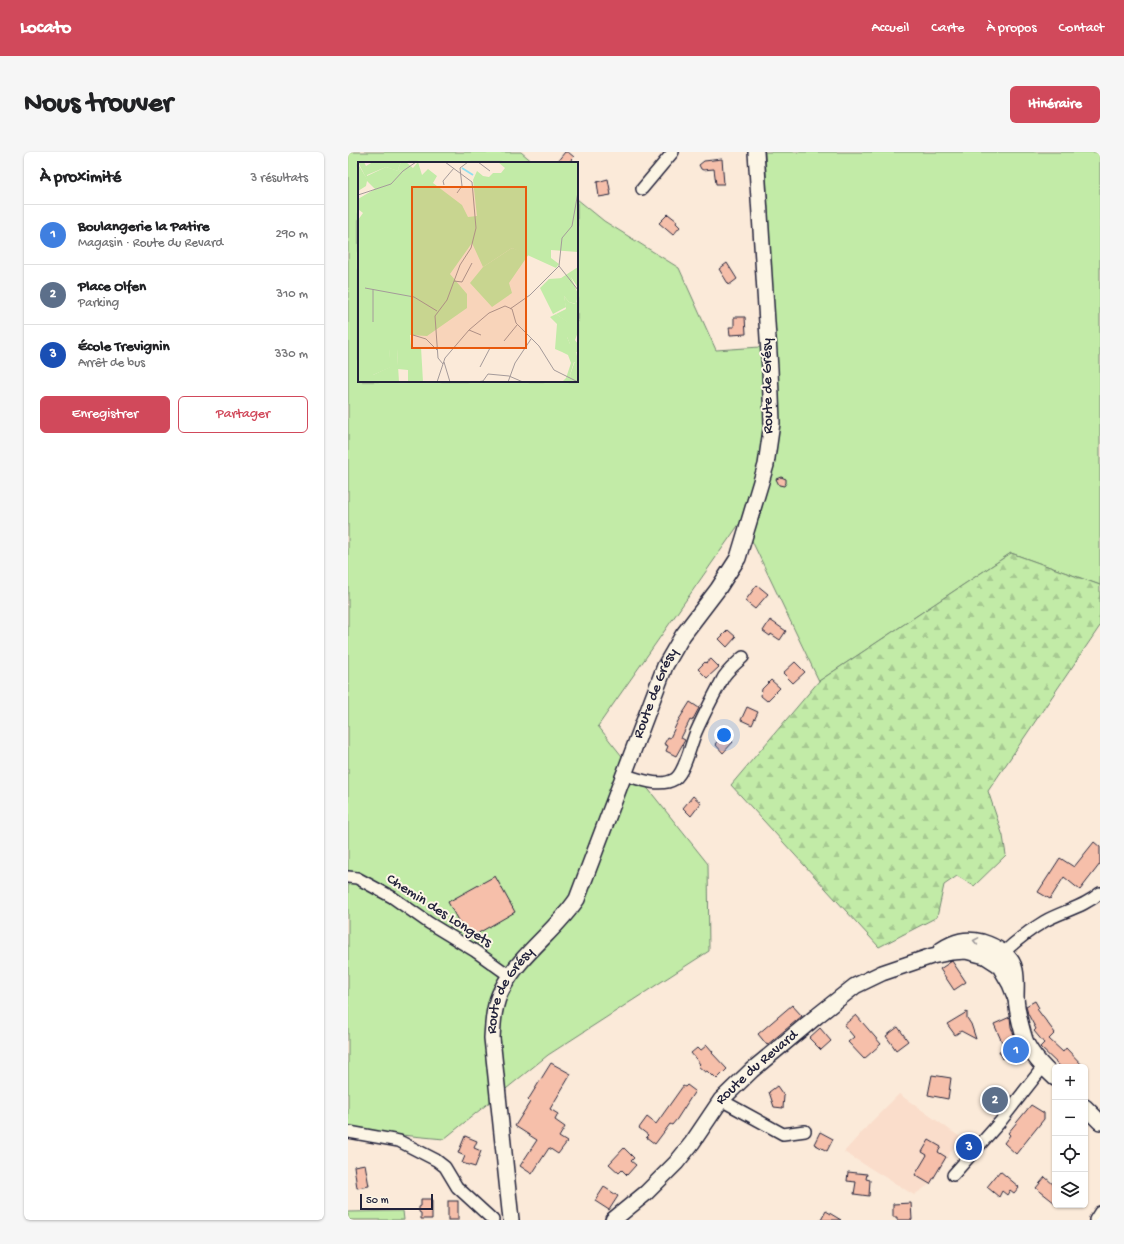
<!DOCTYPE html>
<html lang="fr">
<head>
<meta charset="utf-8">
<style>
	body { margin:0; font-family:"Gochi Hand",sans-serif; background:#f6f6f6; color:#202124 }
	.controls { position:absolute; right:12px; bottom:12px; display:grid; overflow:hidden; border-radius:6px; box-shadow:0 1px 3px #0004 }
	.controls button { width:36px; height:36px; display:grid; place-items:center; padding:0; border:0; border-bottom:1px solid #e0e0e0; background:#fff; color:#202124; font:20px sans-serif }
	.scale { position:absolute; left:12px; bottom:10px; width:73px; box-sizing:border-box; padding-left:4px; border:2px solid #22223b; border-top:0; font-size:11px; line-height:14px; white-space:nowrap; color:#22223b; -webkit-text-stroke:3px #fcf5e5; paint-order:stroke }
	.you { position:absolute; left:376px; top:583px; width:14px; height:14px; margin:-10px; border:3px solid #fff; border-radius:50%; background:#1a73e8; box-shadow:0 0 0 6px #1a73e833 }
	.badge { display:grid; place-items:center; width:26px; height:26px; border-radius:50%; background:#d1495b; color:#fff; font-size:13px; font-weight:700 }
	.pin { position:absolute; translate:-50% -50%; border:2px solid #fff; box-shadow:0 1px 4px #0006 }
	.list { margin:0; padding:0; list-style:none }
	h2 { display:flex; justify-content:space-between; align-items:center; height:52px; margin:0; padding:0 16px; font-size:17px }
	h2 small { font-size:13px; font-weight:400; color:#757577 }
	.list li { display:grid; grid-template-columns:26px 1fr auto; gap:12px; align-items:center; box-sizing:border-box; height:60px; padding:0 16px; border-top:1px solid #e0e0e0 }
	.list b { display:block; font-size:15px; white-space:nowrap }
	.list p { margin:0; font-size:13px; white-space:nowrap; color:#757577 }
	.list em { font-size:13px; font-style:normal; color:#757577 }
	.actions { display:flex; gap:8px; padding:12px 16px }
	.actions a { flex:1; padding:9px 0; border:1px solid #d1495b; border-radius:6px; text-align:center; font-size:14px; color:#d1495b }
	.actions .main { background:#d1495b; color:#fff }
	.icon { flex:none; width:22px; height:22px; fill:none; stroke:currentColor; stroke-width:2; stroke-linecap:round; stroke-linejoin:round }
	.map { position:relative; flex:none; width:752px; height:1068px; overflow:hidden; border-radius:6px }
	header { display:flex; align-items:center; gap:24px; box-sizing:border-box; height:56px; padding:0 20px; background:#d1495b; color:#fff }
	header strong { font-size:19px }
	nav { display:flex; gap:22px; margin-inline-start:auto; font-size:14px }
	.intro { display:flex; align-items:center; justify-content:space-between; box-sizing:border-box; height:96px; padding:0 24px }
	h1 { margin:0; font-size:28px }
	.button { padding:10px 18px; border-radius:6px; background:#d1495b; color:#fff; font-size:14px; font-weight:700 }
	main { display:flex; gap:24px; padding:0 24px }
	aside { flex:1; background:#fff; border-radius:6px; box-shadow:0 1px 3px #0004 }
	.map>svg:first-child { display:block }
	.built { fill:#faddcb }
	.green { fill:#c2eba7; stroke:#728671 }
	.forest { fill:url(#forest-firs); stroke:#728671 }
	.building { fill:#f6bfaa; stroke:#22223b }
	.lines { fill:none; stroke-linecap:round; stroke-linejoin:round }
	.minor-casing { stroke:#22223b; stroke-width:14 }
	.secondary-casing { stroke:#22223b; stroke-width:18 }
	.minor { stroke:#fcf5e5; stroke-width:11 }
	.secondary { stroke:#fcf5e5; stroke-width:15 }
	.oneway { stroke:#9a9698 }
	.labels { text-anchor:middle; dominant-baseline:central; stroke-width:4; stroke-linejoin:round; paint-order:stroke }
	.street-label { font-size:15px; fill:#22223b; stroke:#fcf5e5 }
	.inset-river { fill:none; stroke:#91dff0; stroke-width:2 }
	.inset-road { fill:none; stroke:#a49a9a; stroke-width:1 }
	.view { fill:#e8590c; fill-opacity:0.15; stroke:#e8590c; stroke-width:2 }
	.inset-edge { fill:none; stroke:#22223b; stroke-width:2 }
</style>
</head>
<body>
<header>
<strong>Locato</strong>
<nav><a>Accueil</a><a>Carte</a><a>À propos</a><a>Contact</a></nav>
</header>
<div class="intro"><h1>Nous trouver</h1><a class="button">Itinéraire</a></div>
<main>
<aside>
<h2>À proximité<small>3 résultats</small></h2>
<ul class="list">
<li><span class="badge" style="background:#3f7fe0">1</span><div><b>Boulangerie la Patire</b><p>Magasin · Route du Revard</p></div><em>290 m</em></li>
<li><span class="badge" style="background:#5c6f8a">2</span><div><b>Place Olfen</b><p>Parking</p></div><em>310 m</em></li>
<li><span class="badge" style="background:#1a4fb4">3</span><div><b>École Trevignin</b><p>Arrêt de bus</p></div><em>330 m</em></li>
</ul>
<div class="actions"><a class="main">Enregistrer</a><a>Partager</a></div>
</aside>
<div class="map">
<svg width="752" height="1068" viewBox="0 0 752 1068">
	<defs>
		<pattern id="forest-firs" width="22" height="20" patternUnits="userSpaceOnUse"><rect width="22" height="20" fill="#c2eba7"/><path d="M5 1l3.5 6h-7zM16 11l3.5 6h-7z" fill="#a6c991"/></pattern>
	</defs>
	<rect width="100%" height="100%" fill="#fbead9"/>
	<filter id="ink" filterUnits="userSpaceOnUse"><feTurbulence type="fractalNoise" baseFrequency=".025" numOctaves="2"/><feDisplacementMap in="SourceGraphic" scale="8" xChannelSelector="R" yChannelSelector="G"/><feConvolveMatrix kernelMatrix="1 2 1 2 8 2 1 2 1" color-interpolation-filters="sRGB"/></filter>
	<g filter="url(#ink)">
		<path class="built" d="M551,942L612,985L582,1032L566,1043L496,1000L523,970Z"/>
		<g class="green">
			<path d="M0,0H173L186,11H11V229H229V47L256,69L331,116L368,198L427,194L417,0H752V433L663,401L471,529L394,368L250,574L360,712L361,799L200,903L96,987L0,978Z"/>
			<path d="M55,1059L56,1068H0V1060Z"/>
		</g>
		<path class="forest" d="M663,401L752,433V474L640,639L655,684L658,703L626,734L609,724L596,733L589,765L531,795L383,633L471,529Z"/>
		<g class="building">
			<path d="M217,0H220L226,5L220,11H208Z"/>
			<path d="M374,7L376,32H368L366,17L355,18L353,17L351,13L356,9Z"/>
			<path d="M260,27L263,43L251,45L249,30Z"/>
			<path d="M320,62L329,69L328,71L332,75L325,83L311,71Z"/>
			<path d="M379,111L389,127L381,133L371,117Z"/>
			<path d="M386,165H397L398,182L382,183L381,175H386Z"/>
			<path d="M433,325L438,327V331L436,334L431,333L428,327Z"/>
			<path d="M409,433L420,442L407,457L397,449Z"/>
			<path d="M422,468L438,479L432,488L423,482L422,484L415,479Z"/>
			<path d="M380,478L388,485L379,495L371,487Z"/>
			<path d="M363,507L371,515L359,526L350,517L357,510L358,511Z"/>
			<path d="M447,510L457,520L445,531L435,521Z"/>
			<path d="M423,528L432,536L419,549L413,544L414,537Z"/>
			<path d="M342,550L351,556L344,569L342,568L333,586L337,588L328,604L318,599L320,594L316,592L320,585L322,586L330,569Z"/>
			<path d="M399,555L410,560L404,573L393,568Z"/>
			<path d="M376,582L385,590L375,601L367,592Z"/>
			<path d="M345,644L353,651L343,664L335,656Z"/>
			<path d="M746,690L752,695V712L732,738L716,725L702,747L690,740L712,706L726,715Z"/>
			<path d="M147,724L167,760L120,787L100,750Z"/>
			<path d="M604,809L618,830L606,838L592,817Z"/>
			<path d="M687,849L691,856L689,857L707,881L701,887L715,900L718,896L736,915H713L692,895L696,891L686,879L688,877L680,862L678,854Z"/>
			<path d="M444,853L454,864L419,893L410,882Z"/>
			<path d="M619,860V866L623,872L628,887L613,879L607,883L599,872Z"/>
			<path d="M508,863L533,892L516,907L500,890L506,885L496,873Z"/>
			<path d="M662,865L663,875L672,899L655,907L651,899L657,897L646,872Z"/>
			<path d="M550,875L560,889L548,898L538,884Z"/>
			<path d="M472,876L483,889L473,898L461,886Z"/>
			<path d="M359,893L365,900L364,901L379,917L369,927L365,923L364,924L359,919L357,920L350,914L352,912L343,901L349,896L352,899Z"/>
			<path d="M203,911L223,922L202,957L210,962L207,968L217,975L211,985L219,990L210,1002L201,996L184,1022L172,1014L189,988L167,974L182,950L180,948Z"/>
			<path d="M584,923L603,926L600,947L580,943Z"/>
			<path d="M339,933L347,939L329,967L324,973L322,972L307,992L298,985L300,983L291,976L299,965L308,972L335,934L337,935Z"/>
			<path d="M429,934L436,944L435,956L426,955L421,940Z"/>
			<path d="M683,953L696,961V967L668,1002L656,991L662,983L660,981Z"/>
			<path d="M472,980L485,987L479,999L466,992Z"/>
			<path d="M117,984L129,989L126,996L133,999L127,1015L114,1011L117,1004L110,1001Z"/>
			<path d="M581,988L593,995L590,1000L598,1005L582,1032L567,1023L579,1003L574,1000Z"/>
			<path d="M276,996L286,1006L283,1009L288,1013L279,1023L274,1018L271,1021L261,1012Z"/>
			<path d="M17,1012L21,1034L9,1036L6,1014Z"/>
			<path d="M652,1019L671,1035L666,1041L662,1038L659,1043L654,1039L651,1045L639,1035Z"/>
			<path d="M500,1020L519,1022L518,1027L522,1028L521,1044L506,1042L508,1030L499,1029Z"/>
			<path d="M697,1025L707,1034V1051L688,1036Z"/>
			<path d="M256,1035L270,1044L261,1058L247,1049Z"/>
			<path d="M73,1047H84V1067H73V1061L71,1060V1055L73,1054Z"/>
			<rect x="100" y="1049" width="10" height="19"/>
			<path d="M563,1051L564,1068H549V1065H545V1052Z"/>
			<path d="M478,1059L493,1068H473Z"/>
		</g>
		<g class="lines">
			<g class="minor-casing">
				<g id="minor">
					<path d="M294,37L325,0"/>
					<path d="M277,623C291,627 312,636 327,627C337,620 343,591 348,580C356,562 365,545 374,528C378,519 388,512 395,505"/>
					<path d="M0,725L9,726L44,745L81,771L127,799L162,824"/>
					<path d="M650,806C664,792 680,779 697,769C715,759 736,755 752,741"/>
					<path d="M373,948L435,982L457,979"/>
					<path d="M1,980L51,989L88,1008L97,1015L109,1035L145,1068"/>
					<path d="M605,1023L652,970L695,915"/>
					<path d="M747,1068L752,1060"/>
				</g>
			</g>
			<g class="secondary-casing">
				<g id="secondary">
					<path d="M593,798C607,789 618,786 634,790C647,794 664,803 667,818C669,828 668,836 668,846C669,859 673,875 677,888C683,903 695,915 707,926"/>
					<path d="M737,955L752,970"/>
					<path id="s1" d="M163,1068L144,886C145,869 146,852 154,837C172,802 207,780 229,747L317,514L335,483L370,437L390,406L418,313L424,271L422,217L408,0"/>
					<path id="s2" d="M265,1068L298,1041L328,1011L344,991L373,948L404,918L469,864L507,834L534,821L584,804L604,800L618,799L637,804L651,813L662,832L668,847"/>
				</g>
			</g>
			<use href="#minor" class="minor"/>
			<use href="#secondary" class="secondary"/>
		</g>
		<defs><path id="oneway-chevron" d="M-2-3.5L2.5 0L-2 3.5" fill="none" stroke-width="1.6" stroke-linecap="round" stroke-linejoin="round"/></defs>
		<use class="oneway" href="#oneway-chevron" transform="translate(628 789) rotate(-170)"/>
	</g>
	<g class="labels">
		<g class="street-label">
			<text transform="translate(420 234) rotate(-91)">Route de Grésy</text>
			<text stroke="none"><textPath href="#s1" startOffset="571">Route de Grésy</textPath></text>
			<text transform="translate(91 759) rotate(33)">Chemin des Longets</text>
			<text stroke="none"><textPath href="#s1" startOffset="235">Route de Grésy</textPath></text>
			<text stroke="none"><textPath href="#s2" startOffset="211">Route du Revard</textPath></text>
		</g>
	</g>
	<g transform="translate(10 10)">
		<rect width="220" height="220" fill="#fbead9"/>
		<path d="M43,0H48L55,6L60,0L64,13L70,7L79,14L75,21L104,43L110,55L119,54L115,18L119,9L125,14L131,15L135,11H143L147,6L140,0H220V90L193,88V96L201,102L198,106L154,86L125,105L114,81L92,112L109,132V146L69,174L52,173L53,185H63L65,220H50V208L40,207L39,187H31L33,205L15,213V220H0V58L5,51L0,47V37L17,27L9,19L8,24L0,29V2L9,17V14L28,5L47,11L40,7ZM220,105V126L213,115L220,132L218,142L211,140L206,134L200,118ZM198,152L210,160L209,175L212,182H220V190H204L197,187L199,162L192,155ZM217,199L220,200V220L214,219L212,213Z" fill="#c2eba7"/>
		<path d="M0,0H6L8,4L15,0H43L40,7L49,12L28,5L9,13V18ZM154,86L171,92L151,121L154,131L134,145L112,121L125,105ZM206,134L211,140L217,142L220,138V170L217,178L220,182H212L209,175V160L198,152L208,147ZM31,187H39L41,220H15V213L32,205ZM218,188L220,200H216L212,213L215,220H204L208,216L213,201L210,193L204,190Z" fill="#c2eba7"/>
		<path d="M205,116L211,126L214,125L218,137L212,139L208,133L206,134L208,145L195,152L182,126L191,117Z" fill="#c2eba7"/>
		<path class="inset-river" d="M104,6L115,13"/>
		<path class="inset-road" d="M120,0L132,9M86,23L85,19L96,6M99,31L104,24L102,6L110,0M0,33L33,22L45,9L58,0M201,104L220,128M96,119L104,120L114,101M7,126L56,135L79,149M15,127V160M152,147L172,133L201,104L204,76L214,64L220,30M111,168L123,173M55,173L68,177L79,188M146,179L159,163M86,200L92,220M85,202L80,196L77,154L89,138L102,103L113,86L118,66L114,20L87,0M122,205L132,186M79,220L87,196L111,168L131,151L147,144L154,147L158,161L181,184L196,208L220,220M118,220L125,219L130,212L151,214L165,220M150,220L157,201L173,177"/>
		<path class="view" d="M54,25H168V186H54Z"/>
		<rect width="220" height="220" class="inset-edge"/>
	</g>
</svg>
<div class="controls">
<button>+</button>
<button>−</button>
<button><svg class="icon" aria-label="locate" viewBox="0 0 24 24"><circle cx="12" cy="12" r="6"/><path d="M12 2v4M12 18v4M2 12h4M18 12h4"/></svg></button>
<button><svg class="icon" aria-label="layers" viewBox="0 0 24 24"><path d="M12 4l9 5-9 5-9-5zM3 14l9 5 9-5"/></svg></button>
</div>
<div class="scale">50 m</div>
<div class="you"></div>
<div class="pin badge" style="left:668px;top:898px;background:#3f7fe0">1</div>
<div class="pin badge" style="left:647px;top:948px;background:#5c6f8a">2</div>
<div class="pin badge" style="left:621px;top:995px;background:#1a4fb4">3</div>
</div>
</main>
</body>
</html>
